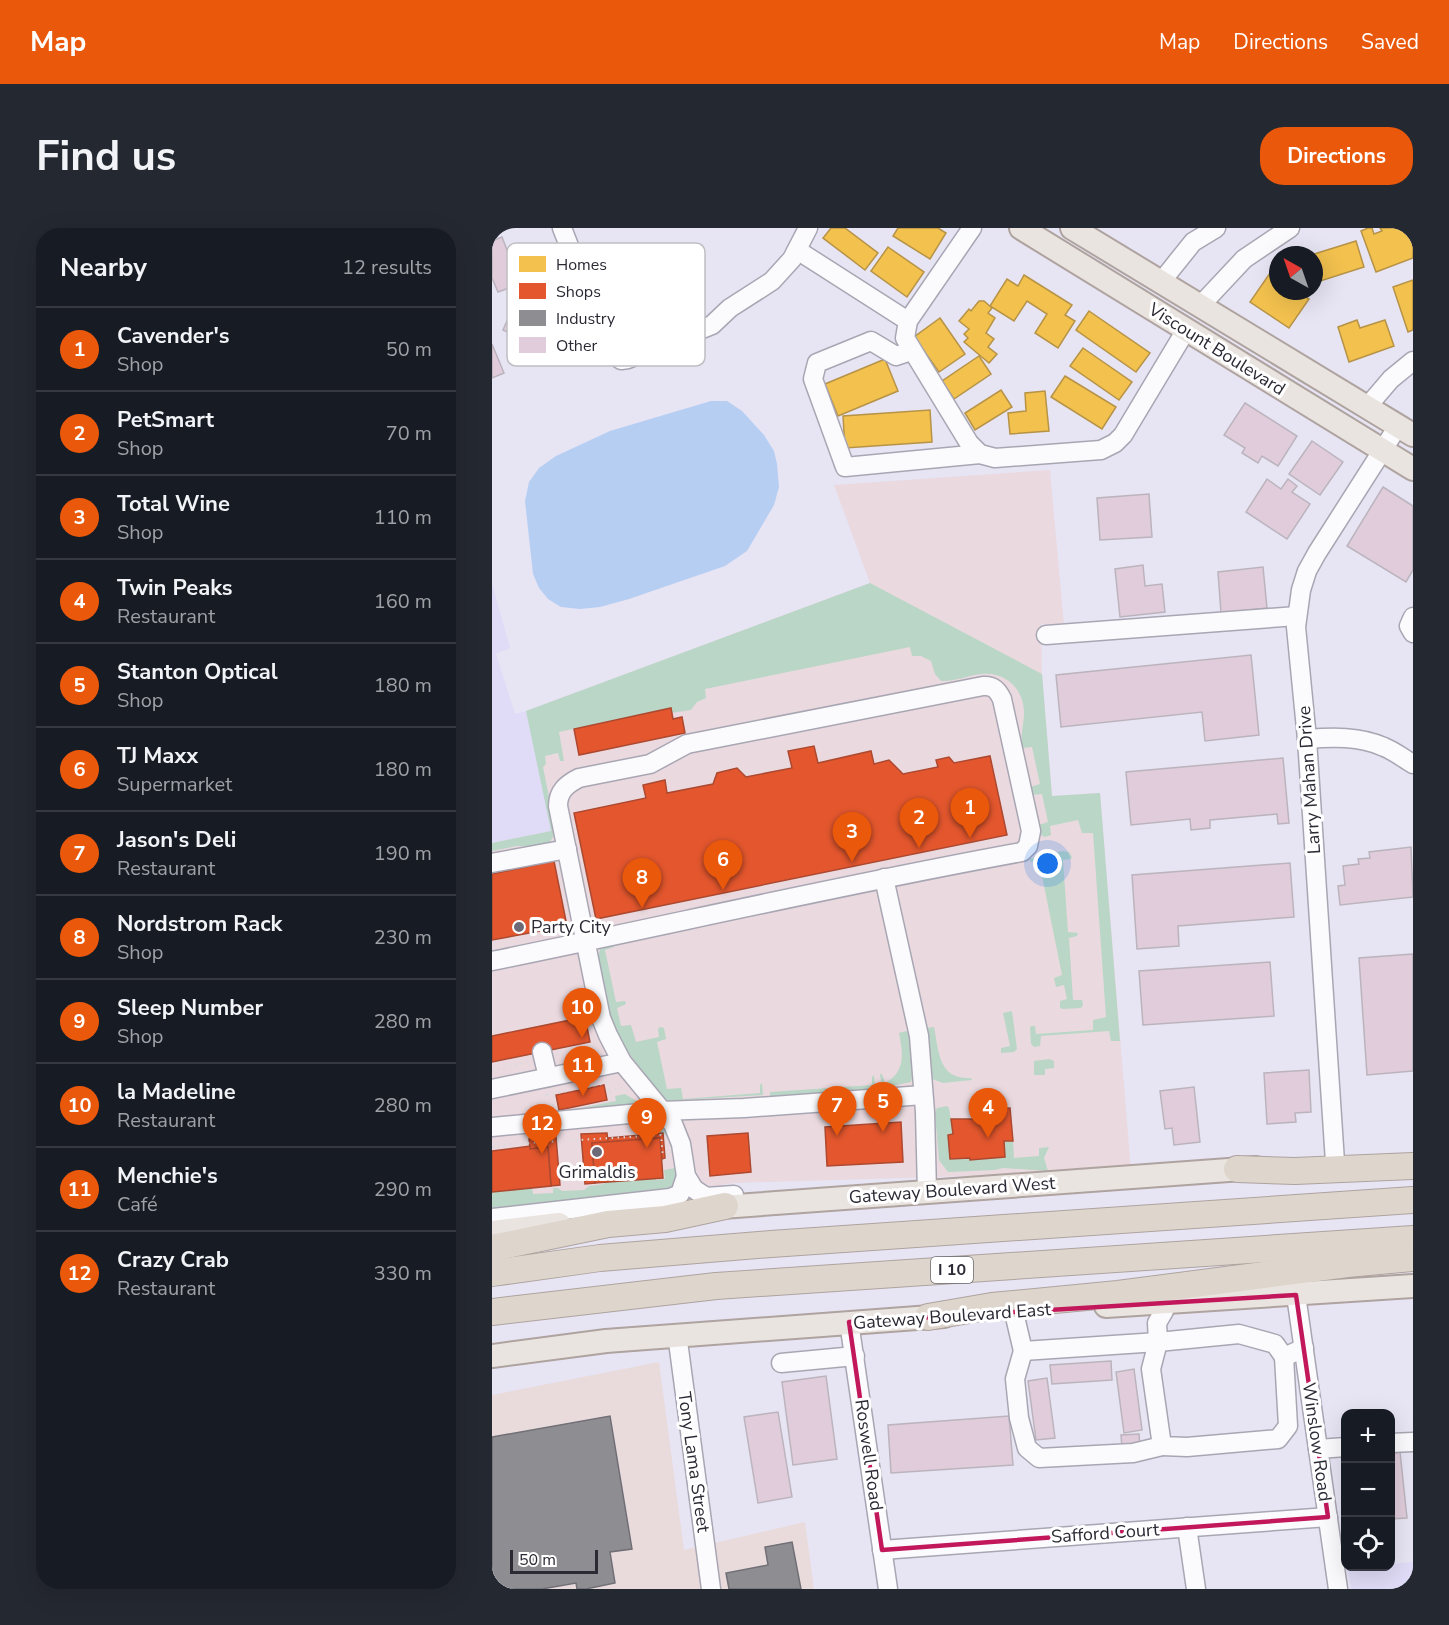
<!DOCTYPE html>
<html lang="en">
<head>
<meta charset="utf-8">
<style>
	body { margin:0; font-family:"Nunito Sans",sans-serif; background:#242831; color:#f1f3f6 }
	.controls { position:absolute; right:18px; bottom:18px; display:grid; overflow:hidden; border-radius:12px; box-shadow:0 6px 24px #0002 }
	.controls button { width:54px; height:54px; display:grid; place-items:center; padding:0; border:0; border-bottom:2px solid #363941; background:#171b24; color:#f1f3f6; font:30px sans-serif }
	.compass { position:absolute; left:777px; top:18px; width:54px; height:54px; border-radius:50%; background:#171b24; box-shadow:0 6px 24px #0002; rotate:320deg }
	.scale { position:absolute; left:18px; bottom:15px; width:88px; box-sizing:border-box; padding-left:6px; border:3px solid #2b2934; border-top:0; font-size:16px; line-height:21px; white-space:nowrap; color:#2b2934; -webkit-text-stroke:4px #fff; paint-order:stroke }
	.you { position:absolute; left:556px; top:636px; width:21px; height:21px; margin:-15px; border:4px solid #fff; border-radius:50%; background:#1a73e8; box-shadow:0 0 0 9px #1a73e833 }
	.badge { display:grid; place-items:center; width:39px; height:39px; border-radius:50%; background:#ea580c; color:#fff; font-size:20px; font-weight:700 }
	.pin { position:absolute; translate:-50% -50px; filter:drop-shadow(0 2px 3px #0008) }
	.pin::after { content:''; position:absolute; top:32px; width:21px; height:18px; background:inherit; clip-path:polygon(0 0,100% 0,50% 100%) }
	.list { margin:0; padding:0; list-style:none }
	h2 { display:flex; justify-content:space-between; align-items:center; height:78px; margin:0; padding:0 24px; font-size:26px }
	h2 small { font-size:20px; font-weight:400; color:#9ea1a6 }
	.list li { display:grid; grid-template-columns:39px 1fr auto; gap:18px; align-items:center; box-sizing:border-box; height:84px; padding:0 24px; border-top:2px solid #363941 }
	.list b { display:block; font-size:22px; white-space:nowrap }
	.list p { margin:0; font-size:20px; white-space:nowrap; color:#9ea1a6 }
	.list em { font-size:20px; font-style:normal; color:#9ea1a6 }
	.icon { flex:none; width:33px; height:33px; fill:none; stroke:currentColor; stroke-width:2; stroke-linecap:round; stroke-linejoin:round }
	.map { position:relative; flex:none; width:921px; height:1361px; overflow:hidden; border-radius:24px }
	header { display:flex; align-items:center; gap:36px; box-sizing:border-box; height:84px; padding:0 30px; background:#ea580c; color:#fff }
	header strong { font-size:28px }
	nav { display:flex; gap:33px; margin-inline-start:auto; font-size:21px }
	.intro { display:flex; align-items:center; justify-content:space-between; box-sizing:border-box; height:144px; padding:0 36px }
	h1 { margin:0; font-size:42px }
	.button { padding:15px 27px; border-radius:24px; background:#ea580c; color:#fff; font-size:21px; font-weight:700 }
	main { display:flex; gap:36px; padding:0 36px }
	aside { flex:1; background:#171b24; border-radius:24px; box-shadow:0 6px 24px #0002 }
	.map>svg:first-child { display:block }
	.commercial { fill:#eadadf }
	.industrial { fill:#e9dbdc }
	.built { fill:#e0dbf6 }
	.green { fill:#bad6c7 }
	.water { fill:#b7cef3 }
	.homes { fill:#f2c14e; stroke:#b69346; stroke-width:1.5 }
	.shops { fill:#e4572e; stroke:#ac4930; stroke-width:1.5 }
	.industry { fill:#8d8d92; stroke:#706f76; stroke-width:1.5 }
	.building { fill:#e0ccdb; stroke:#bbb4bd; stroke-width:1.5 }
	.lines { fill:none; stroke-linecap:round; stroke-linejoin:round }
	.minor-casing { stroke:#a9a6b3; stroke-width:21 }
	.major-casing { stroke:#aea39f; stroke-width:26 }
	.highway-casing { stroke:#aea39f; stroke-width:28 }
	.path { stroke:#dadade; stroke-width:2; stroke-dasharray:1.5 4.5; stroke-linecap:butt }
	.minor { stroke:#fbfbfd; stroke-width:18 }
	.major { stroke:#eae4e0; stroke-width:22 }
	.highway { stroke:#ded6cd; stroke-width:26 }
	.marked { fill:none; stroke:#c2185b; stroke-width:4.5; stroke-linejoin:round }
	.poi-dot { fill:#6d6a77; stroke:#fff; stroke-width:2 }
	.labels { text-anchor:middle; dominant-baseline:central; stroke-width:6; stroke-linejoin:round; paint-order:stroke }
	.shield { fill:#fff; stroke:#6b6971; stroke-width:1.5 }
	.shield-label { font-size:16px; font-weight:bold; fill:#2b2934 }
	.street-label { font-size:18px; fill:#2b2934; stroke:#fff }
	.poi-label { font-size:18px; fill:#2b2934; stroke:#fff; text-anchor:start }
	.key { fill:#fff; stroke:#bfbfc2; stroke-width:1.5 }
	.key-label { font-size:16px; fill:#2b2934 }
</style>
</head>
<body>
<header>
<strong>Map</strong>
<nav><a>Map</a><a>Directions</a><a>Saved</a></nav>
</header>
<div class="intro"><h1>Find us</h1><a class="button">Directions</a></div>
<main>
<aside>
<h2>Nearby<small>12 results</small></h2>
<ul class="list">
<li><span class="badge">1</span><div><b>Cavender's</b><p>Shop</p></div><em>50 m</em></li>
<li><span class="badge">2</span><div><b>PetSmart</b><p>Shop</p></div><em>70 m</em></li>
<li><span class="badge">3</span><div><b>Total Wine</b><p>Shop</p></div><em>110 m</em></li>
<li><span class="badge">4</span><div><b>Twin Peaks</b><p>Restaurant</p></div><em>160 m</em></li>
<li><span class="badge">5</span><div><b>Stanton Optical</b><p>Shop</p></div><em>180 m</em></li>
<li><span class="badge">6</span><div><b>TJ Maxx</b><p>Supermarket</p></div><em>180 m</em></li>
<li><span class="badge">7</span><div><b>Jason's Deli</b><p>Restaurant</p></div><em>190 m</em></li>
<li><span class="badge">8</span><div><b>Nordstrom Rack</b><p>Shop</p></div><em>230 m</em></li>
<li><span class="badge">9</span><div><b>Sleep Number</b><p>Shop</p></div><em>280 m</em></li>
<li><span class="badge">10</span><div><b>la Madeline</b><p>Restaurant</p></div><em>280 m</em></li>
<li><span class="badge">11</span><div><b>Menchie's</b><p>Café</p></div><em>290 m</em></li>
<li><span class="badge">12</span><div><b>Crazy Crab</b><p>Restaurant</p></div><em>330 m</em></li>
</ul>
</aside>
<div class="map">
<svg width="921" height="1361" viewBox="0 0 921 1361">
	<rect width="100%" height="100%" fill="#e7e4f4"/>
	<path class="commercial" d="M558,242L572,397L549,396L550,446L560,568L608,565L639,943L242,955L173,967L0,986V615L59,603L34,483L378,355L342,257Z"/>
	<path class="industrial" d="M167,1134L192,1322L313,1294L322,1361H0V1167Z"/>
	<g class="built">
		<path d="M0,356L18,420L4,426L23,486L34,483L60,603L0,615Z"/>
		<path d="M921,1334V1361H859L855,1339L898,1338L899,1336Z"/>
	</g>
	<g class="green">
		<path d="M378,355L550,446L560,568L608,565L628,813H619L617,803L549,808L548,818L542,819L539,816L538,800L539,798H543L544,806L601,802V792L614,789L601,605H590L586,592L558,598L559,607L553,609L549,607L547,597L556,594L550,566L540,567L538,559L548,556L540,519L531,520L530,518C528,506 532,497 532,485C532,462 515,444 490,446C476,447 463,454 449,453L443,446L439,433L429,428H420L418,419L213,461L214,470L205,474L199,482L179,485L178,480L67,504L72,533H68L66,525L53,528L54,536L51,539L60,584L61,609L57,615L50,618H25L0,623V615L59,603L34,483Z"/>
		<path d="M570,623L577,624L580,629L579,631L571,632L576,704L586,705L585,708L577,710L581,772H590L591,777L589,780L571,781L568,780V773L575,771L572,757L564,759L562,750L570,747L547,633L539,634L537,631Z"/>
		<path d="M114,717H122V719L113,722L124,774L133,773L134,776L125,780L129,798L139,797L144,814L167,809L166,801L168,799L172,800L174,811L165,814L175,861L189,860L191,871L268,865V857L270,855L271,867L172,873L125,809L119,794L106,730L108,721Z"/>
		<path d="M520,783L525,821L522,824L509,825V820L518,818L511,785Z"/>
		<path d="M442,799C447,823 446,852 479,850L480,852L451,855L440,851L434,800Z"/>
		<path d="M414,803L417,805C419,821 423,839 419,854L390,860L388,846H390L393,855C414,844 411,825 407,805Z"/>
		<path d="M557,831L562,833V840L553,841V847H542V833Z"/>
		<path d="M382,847L383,859H380L379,863L278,870V864L380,857V849Z"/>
		<path d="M133,866L146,874L144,877L79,887L78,882L124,873L123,868Z"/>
		<path d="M455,878L457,880L461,906L456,907L458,931L478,930V932L513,929L512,913H521L522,930L547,928V920L557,919L552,930L556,943L511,940L503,942L456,944L447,932L443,885L445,880Z"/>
		<path d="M161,891C186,902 184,938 185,961L0,986V964L40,959L41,966L61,965V960H66L70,963L92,962L97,958L112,956L113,954L164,950V952L173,951L172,942L183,940C182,927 180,916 172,905L162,906Z"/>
	</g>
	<path class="water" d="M219,173H235L250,183L272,207L282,223L285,236L287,259L282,277L255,323L233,338L137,371L108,379L88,381L69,379L56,371L47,360L41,346L33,273L37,254L47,240L64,228L118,203Z"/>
	<g class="homes">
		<path d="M339,0H353L386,25L373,42L331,10Z"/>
		<path d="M406,0H446L454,5L438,31L401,8Z"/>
		<path d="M876,0H880L882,6L890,3L888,0H921V30L884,44L869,3Z"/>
		<path d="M864,13L872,39L822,55V27H819Z"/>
		<path d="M396,19L432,44L415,69L379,43Z"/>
		<path d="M778,45L786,51V63H804L817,71L797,100L758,74Z"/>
		<path d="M532,47L580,77L573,87L583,93L566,120L543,105L555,86L535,73L522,93L498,78L515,51L526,58Z"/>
		<path d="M921,52V102L916,104L901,59Z"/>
		<path d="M487,73H492L500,80L496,85L503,90L494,105L502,111L496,119L505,126L497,135L472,114L476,110L472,106L477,101L467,93L477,81L479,83Z"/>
		<path d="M597,83L658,125L644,144L584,102Z"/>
		<path d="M448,90L473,126L447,144L422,109Z"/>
		<path d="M865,92L868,100L893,92L902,118L857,134L846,99Z"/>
		<path d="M591,120L640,154L627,172L578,138Z"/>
		<path d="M487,128L499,146L462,171L450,153Z"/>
		<path d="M393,131L406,163L346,188L333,156Z"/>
		<path d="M573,148L624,179L610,201L559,169Z"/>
		<path d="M509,162L520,179L483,202L473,185Z"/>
		<path d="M553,163L557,203L518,206L516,185L534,183L533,165Z"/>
		<path d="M438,182L440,214L353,220L351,188Z"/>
	</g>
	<g class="shops">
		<path d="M179,480L181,491L190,489L193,505L87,527L82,501Z"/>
		<path d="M322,518L326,535L379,523L382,536L397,532L411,546L446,539L444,532L457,529L462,535L498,528L515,607L104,691L82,585L154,570L151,557L173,552L175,565L221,556L225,545L245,540L254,549L300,540L296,523Z"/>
		<path d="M62,633L75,698L0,712V646Z"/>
		<path d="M93,789L98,814L0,834V808Z"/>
		<path d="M112,857L115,872L67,882L64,867Z"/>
		<path d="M518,880L521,913H512L513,929L478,932V930L458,931L456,907L461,906L459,891H486V882Z"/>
		<path d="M409,894L411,934L335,938L333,899Z"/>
		<path d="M115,905L116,914L100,915L103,955L93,956L89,906Z"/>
		<path d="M171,905L173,930L170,931L168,910L116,914V910Z"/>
		<path d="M256,905L259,944L218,948L215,908Z"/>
		<path d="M64,909L68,957L59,958L56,919L38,921L37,911Z"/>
		<path d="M168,910L171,950L103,955L100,915Z"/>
		<path d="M38,918V921L56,919L59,958L0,964V923Z"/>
	</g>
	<g class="industry">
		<path d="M118,1188L140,1321L118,1324L123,1355L94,1361H85L84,1355L50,1361H0V1209Z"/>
		<path d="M300,1314L309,1361H237L234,1345L276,1337L273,1319Z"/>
	</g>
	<g class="building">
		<path d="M10,9L28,56L6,64L0,50V13Z"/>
		<path d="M21,79L38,87L28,109L11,102Z"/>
		<path d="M0,116L12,145L0,150Z"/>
		<path d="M753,175L805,208L786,238L770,228L766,235L750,225L753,220L732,207Z"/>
		<path d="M820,213L851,234L828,267L797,246Z"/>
		<path d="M775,251L789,261L796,251L805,258L800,264L818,276L795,311L754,284Z"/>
		<path d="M891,259L921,278V342L914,354L855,318Z"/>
		<path d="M657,266L660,309L608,312L605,270Z"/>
		<path d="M651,337L653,358L670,356L673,384L628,389L623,341Z"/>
		<path d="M771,339L775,380L729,385L726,344Z"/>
		<path d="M759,427L767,507L713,513L710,484L569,499L564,447Z"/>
		<path d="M791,530L797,595L786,596L785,586L718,592V600L699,602L698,591L639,597L634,544Z"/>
		<path d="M919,619L921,669L848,677L846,658L853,657L851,638L867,636L866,631L878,630L877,624Z"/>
		<path d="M798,635L802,689L686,698L687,718L645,721L640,647Z"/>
		<path d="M921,726V843L875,847L867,730Z"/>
		<path d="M778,734L782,788L651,797L647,743Z"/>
		<path d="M817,842L819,884L803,885L804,894L775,896L772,845Z"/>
		<path d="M702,859L708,914L682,917L680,900L673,901L668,863Z"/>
		<path d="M619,1133L620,1152L560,1156L558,1137Z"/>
		<path d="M642,1141L650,1202L632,1205L624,1144Z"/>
		<path d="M334,1148L345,1231L301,1237L290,1154Z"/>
		<path d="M555,1150L563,1210L544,1212L536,1153Z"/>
		<path d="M286,1184L300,1269L266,1275L252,1189Z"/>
		<path d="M517,1188L521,1237L399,1245L396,1197Z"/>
		<path d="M647,1206L648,1218L630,1220L629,1207Z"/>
		<path d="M908,1224L915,1290L898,1291V1226Z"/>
	</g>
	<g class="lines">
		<g class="minor-casing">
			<g id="minor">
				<path d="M70,0L119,125L129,132L136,131L220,97L238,80L280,53L300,31L316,0"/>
				<path d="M480,0L416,93L413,110L477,215L488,226L503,230L609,222L623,215L631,207L694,102"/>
				<path d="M305,22L416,93"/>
				<path d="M669,54L701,14L724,0"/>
				<path d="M708,78L752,31L798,0"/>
				<path d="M419,123L404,128L379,113L325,135L321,151L353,239L488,226"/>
				<path d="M875,179L899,151L921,133"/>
				<path d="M921,389L917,398L921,405"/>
				<path d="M554,407L805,388"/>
				<path d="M815,511C840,509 868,508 892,519C902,523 911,530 921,536"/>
				<path d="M0,635L75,621"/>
				<path d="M392,650L427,808L433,884L435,964"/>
				<path d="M0,733C177,697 353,656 530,624L536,618L539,603L510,471C506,462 501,457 491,458L195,516L158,536L87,550C75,556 66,563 66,578L109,790L116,807L130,834L181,896L189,916L194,948L202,961L214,969L242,967"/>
				<path d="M50,824L56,849"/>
				<path d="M0,861L130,834"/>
				<path d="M0,899L169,883L252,880L431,867"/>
				<path d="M843,934L815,511L804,399L809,362L815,343L825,325L906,198"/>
				<path d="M0,990L178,970L188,966L194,948"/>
				<path d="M804,1067L846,1361"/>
				<path d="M671,1075L672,1083L665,1095L666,1114L659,1141L670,1218L695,1219L786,1211L796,1198L792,1129L812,1120"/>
				<path d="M520,1076L531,1123L666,1114L747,1106L783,1116L792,1129"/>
				<path d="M357,1094L396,1361"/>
				<path d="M185,1106L219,1361"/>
				<path d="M531,1123L523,1151L527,1190L535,1220L547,1230L641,1225L670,1218"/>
				<path d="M289,1135L363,1128"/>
				<path d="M898,1215L921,1214"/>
				<path d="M826,1221L854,1219"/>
				<path d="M695,1299L704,1361"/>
				<path d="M390,1322L836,1289"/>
			</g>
		</g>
		<g class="major-casing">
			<g id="major">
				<path d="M529,0L921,241"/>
				<path d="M580,0L921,207"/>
				<path d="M216,980L764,940"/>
				<path d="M0,1004L67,996"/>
				<path d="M614,1078L921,1058"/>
				<path d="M0,1128L114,1113L452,1088"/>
			</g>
		</g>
		<g class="highway-casing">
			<g id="highway">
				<path d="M745,941L803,943L921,938"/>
				<path d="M0,1020L116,996L173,991L233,978"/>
				<path d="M0,1045L108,1030L279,1016L921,972"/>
				<path d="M0,1084L224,1058L921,1011"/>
				<path d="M436,1089L500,1078L626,1066L855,1036L921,1030"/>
			</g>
		</g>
		<g class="path">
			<path d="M64,827C74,825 100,820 108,823"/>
			<path d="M0,843L38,833"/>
			<path d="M117,863L132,859"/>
			<path d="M54,866L62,879"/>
			<path d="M55,867L115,855L119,872"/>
			<path d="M0,919L20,916L169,907L171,929"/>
		</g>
		<use href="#minor" class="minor"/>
		<use href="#major" class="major"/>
		<use href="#highway" class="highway"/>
	</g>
	<path class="marked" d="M804,1067L836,1289L390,1322L357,1094Z"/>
	<g class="poi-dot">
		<circle cx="27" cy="699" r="6"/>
		<circle cx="105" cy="924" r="6"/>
	</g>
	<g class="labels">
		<rect class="shield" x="439" y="1029" width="42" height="26" rx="4.5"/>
		<g class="shield-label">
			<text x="460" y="1042">I 10</text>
		</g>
		<g class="street-label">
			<text transform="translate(725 121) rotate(32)">Viscount Boulevard</text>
			<text transform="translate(817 552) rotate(-94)">Larry Mahan Drive</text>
			<text transform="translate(460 962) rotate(-4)">Gateway Boulevard West</text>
			<text transform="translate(460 1088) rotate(-4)">Gateway Boulevard East</text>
			<text transform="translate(825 1214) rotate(82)">Winslow Road</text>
			<text transform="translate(377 1227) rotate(82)">Roswell Road</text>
			<text transform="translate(202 1234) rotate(82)">Tony Lama Street</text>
			<text transform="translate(613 1305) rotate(-4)">Safford Court</text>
		</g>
		<g class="poi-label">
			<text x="39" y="699">Party City</text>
			<text x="105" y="944" text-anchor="middle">Grimaldis</text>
		</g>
	</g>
	<rect x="15" y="15" width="198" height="123" rx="9" class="key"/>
	<rect x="27" y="28" width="27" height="16" fill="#f2c14e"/>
	<rect x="27" y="55" width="27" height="16" fill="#e4572e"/>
	<rect x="27" y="82" width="27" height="16" fill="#8d8d92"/>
	<rect x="27" y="109" width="27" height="16" fill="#e0ccdb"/>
	<g class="key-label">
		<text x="64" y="42">Homes</text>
		<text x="64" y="69">Shops</text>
		<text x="64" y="96">Industry</text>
		<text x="64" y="123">Other</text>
	</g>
</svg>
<div class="controls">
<button>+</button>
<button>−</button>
<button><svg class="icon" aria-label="locate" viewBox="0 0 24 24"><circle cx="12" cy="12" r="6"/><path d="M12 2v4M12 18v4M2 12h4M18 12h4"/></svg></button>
</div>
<svg class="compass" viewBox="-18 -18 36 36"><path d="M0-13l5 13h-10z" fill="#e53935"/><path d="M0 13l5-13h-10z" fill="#9ea1a6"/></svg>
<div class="scale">50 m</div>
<div class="you"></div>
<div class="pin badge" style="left:478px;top:610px">1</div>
<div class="pin badge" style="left:427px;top:620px">2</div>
<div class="pin badge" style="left:360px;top:634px">3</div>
<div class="pin badge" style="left:496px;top:910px">4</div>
<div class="pin badge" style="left:391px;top:904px">5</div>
<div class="pin badge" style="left:231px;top:662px">6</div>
<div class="pin badge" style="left:345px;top:908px">7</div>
<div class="pin badge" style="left:150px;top:680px">8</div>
<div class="pin badge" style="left:155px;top:920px">9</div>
<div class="pin badge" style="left:90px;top:810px">10</div>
<div class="pin badge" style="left:91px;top:868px">11</div>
<div class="pin badge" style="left:50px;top:926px">12</div>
</div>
</main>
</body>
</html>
